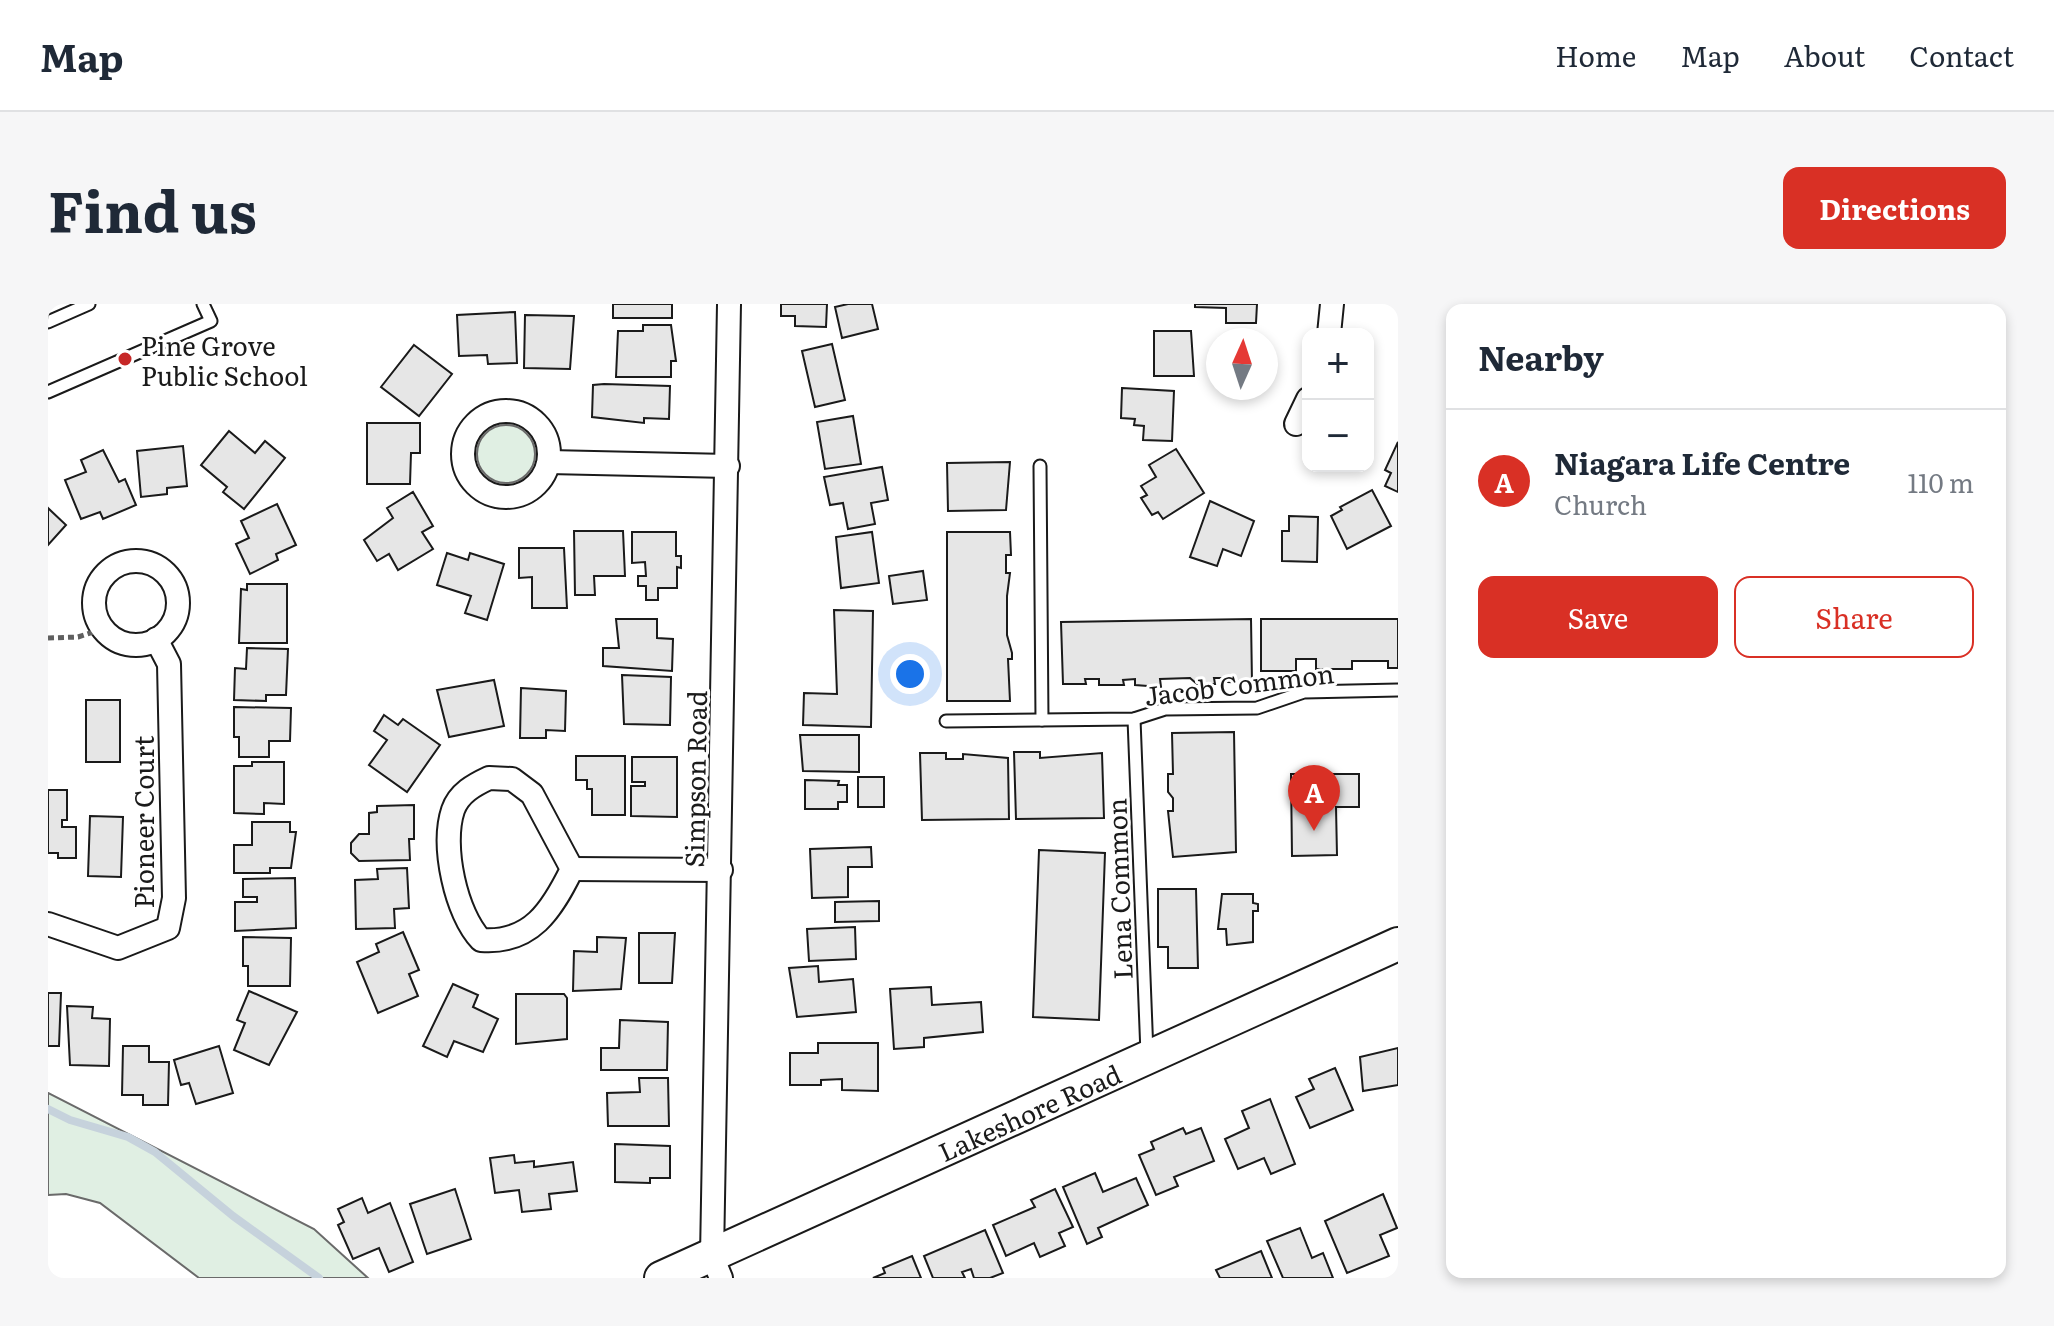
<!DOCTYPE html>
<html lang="en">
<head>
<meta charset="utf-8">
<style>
	body { margin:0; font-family:Literata,serif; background:#f6f6f7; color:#1f2937 }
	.controls { position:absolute; right:24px; top:24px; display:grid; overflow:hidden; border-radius:16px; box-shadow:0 4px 12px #0003 }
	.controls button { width:72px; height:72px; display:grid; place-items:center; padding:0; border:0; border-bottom:2px solid #e0e1e3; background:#fff; color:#1f2937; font:40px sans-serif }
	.compass { position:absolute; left:1158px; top:24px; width:72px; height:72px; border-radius:50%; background:#fff; box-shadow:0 4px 12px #0003; rotate:3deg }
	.you { position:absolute; left:862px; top:370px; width:28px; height:28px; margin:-20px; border:6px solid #fff; border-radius:50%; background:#1a73e8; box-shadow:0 0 0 12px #1a73e833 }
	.badge { display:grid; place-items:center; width:52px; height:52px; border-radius:50%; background:#d93025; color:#fff; font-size:26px; font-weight:700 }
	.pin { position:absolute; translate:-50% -66px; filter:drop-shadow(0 2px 4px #0008) }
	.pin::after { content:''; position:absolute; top:42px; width:28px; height:24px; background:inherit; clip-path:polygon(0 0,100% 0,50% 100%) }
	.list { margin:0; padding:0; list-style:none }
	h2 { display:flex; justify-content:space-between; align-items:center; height:104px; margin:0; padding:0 32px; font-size:34px }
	h2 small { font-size:26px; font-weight:400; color:#747a83 }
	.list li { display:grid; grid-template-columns:52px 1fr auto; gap:24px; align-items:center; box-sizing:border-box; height:144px; padding:0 32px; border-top:2px solid #e0e1e3 }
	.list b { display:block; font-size:30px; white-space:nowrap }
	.list p { margin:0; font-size:26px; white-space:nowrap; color:#747a83 }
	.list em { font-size:26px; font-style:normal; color:#747a83 }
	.actions { display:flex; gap:16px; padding:24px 32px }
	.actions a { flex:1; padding:18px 0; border:2px solid #d93025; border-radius:16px; text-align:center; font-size:28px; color:#d93025 }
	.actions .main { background:#d93025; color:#fff }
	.map { position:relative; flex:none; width:1350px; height:974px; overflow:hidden; border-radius:16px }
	header { display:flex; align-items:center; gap:48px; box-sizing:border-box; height:112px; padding:0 40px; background:#fff; border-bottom:2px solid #e0e1e3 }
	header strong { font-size:38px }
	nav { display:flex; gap:44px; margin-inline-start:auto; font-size:28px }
	.intro { display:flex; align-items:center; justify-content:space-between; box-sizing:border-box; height:192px; padding:0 48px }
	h1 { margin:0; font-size:56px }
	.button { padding:20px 36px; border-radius:16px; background:#d93025; color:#fff; font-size:28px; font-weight:700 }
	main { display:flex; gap:48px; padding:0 48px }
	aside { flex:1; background:#fff; border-radius:16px; box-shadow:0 4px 12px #0003 }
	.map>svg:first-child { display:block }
	.green { fill:#e0efe3; stroke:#6a6a6a; stroke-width:2 }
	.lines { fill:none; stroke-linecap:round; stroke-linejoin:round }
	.stream { stroke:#c6d2dc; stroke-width:8 }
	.building { fill:#e6e6e6; stroke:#1a1a1a; stroke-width:2 }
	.lane-casing { stroke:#1a1a1a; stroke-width:15 }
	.street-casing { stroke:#1a1a1a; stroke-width:26 }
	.secondary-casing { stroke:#1a1a1a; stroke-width:36 }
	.path { stroke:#5f5f5f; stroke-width:5; stroke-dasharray:6 4; stroke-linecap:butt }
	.lane { stroke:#fff; stroke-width:11 }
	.street { stroke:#fff; stroke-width:22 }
	.secondary { stroke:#fff; stroke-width:32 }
	.poi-dot { fill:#c62828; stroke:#fff; stroke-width:3 }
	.labels { text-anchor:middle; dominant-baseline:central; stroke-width:6; stroke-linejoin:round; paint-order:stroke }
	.poi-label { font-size:26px; fill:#1a1a1a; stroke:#fff; text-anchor:start }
	.street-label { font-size:26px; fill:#1a1a1a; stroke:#fff }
</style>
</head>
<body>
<header>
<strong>Map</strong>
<nav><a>Home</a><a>Map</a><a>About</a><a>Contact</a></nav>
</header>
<div class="intro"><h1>Find us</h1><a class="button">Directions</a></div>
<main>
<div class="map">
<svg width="1350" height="974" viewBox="0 0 1350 974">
	<rect width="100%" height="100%" fill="#fff"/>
	<g class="green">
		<circle cx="458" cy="150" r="29"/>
		<path d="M0,789L266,925L320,974H151L52,899L18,890L0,891Z"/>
	</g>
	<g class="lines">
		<path class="stream" d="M0,805L22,816L80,833L107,848L185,912L271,974"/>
	</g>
	<g class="building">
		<rect x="565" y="0" width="59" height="14"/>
		<path d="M733,0H779L778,23L747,22V12H733Z"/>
		<path d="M800,0H824L830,25L794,34L787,3Z"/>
		<path d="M1147,0H1209L1208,19H1178V4L1147,3Z"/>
		<path d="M467,8L469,59L440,60L439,51L411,52L409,11Z"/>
		<path d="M477,11L526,12L522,65L476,64Z"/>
		<path d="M595,21H623L628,57H623V73H568L570,27H595Z"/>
		<path d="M1106,27H1143L1146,72H1106Z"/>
		<path d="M784,40L797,96L767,103L754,47Z"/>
		<path d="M366,41L404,70L371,112L333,83Z"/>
		<path d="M556,80L622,82L621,115L596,114V119L544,113L545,81Z"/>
		<path d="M1074,84L1126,87L1124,137L1095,136L1096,122L1086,121L1087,115L1073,114Z"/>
		<path d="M805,112L813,160L777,165L769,118Z"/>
		<path d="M319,119H372V149H363L362,180H319Z"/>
		<path d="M181,127L207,149L217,137L237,154L196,205L175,188L179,183L153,161Z"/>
		<path d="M1350,138V188L1337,182L1343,169L1337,166Z"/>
		<path d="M135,142L139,182L119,184V190L93,193L89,147Z"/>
		<path d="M1128,145L1156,189L1115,215L1110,208L1104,211L1093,194L1099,191L1093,182L1108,173L1101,161Z"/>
		<path d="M55,146L71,178L77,175L88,201L55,215L52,208L33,215L17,176L38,168L33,156Z"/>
		<path d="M962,158L958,206L900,207L899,159Z"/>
		<path d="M834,163L840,196L823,199L827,220L800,225L795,199L782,201L776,173Z"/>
		<path d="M1324,186L1343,222L1299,245L1283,212L1294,206L1292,203Z"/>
		<path d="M365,188L385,222L374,228L385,245L350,266L341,250L329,257L316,236L345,214L339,204Z"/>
		<path d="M1162,197L1206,217L1193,252L1175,245L1169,262L1142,253Z"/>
		<path d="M229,200L248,241L228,250L230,256L202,270L188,240L201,234L193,217Z"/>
		<path d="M0,204L18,221L0,241Z"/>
		<path d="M1241,212L1270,213L1269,258L1234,257V227H1241Z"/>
		<path d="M526,227H575L577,272H546L547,291H527Z"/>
		<path d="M584,228H628V252H633V264L629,263V284H610V296H598V282H590V272H598L597,258L584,259Z"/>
		<path d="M824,228L831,279L793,284L788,233Z"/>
		<path d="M899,228H962L963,251H958V269H962L959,292V331L964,349V355H960L962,397H899Z"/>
		<path d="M471,244H516L519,304H484V273L471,274Z"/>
		<path d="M399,249L420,256L422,249L456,260L439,316L417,309L423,292L389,281Z"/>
		<path d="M875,267L879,296L845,300L841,272Z"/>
		<path d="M199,280H239V339H191L193,285L199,286Z"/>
		<path d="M786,306L825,307L823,423L755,421L756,389L789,390Z"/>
		<path d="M568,315H609V334L625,335L624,367L555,362V344H571Z"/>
		<path d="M1203,315L1204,379L1180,378V374H1166L1167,380H1149L1142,374L1112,375L1113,383L1087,381V375L1075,376L1076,381H1051V375H1037L1038,380H1015L1013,318Z"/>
		<path d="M1213,315H1350V364H1340V357H1304V365H1268V355H1248V367H1213Z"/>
		<path d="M199,344L240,345L238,391H218V397L186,396L187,364L198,365Z"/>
		<path d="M574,371L623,373L622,421L576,420Z"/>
		<path d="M446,376L456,422L401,433L389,386Z"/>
		<path d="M473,384L518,387L517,427L498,426V434H472Z"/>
		<rect x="38" y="396" width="34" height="62"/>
		<path d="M186,403L243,404L242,437H221V453H191V433H186Z"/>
		<path d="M336,411L350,421L355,415L392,441L359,488L321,461L339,436L326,427Z"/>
		<path d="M1186,428L1188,548L1125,553L1120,507H1125V494L1120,488V470H1125L1124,429Z"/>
		<path d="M752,431H811V468L755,467Z"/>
		<path d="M966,448H992V454L1054,449L1056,514L968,515Z"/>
		<path d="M872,449H898V455H915V450L960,454L961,515L874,516Z"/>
		<path d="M528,452H577V511H544V485H539V476H528Z"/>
		<path d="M584,453H629V513L583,512V482H597V478H584Z"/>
		<path d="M204,458H236V500L216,499V510L186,509V462H204Z"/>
		<path d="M1243,470H1311V503H1288L1289,551L1244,552Z"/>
		<rect x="810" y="473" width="26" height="30"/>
		<path d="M757,476L791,477L790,481H799V498H790V505H757Z"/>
		<path d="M0,486H19V516H14V523H28V554H10V549H0Z"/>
		<path d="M366,501V535H361L362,556L311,557L303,549V539L311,530H321V509L329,508V502Z"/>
		<path d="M42,512L75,513L73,573L40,572Z"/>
		<path d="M204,518H242V528H248L243,564H222V569H186V541H204Z"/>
		<path d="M823,543L824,563H800V593L764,594L762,545Z"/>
		<path d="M991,546L1057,549L1051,716L985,713Z"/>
		<path d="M359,564L361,604L346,605L347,624L308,625L307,576L330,575L329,565Z"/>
		<path d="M247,574L248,624L187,627V598H209V593H195V575Z"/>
		<path d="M1110,585H1148L1150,664H1120V643H1110Z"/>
		<path d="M1174,590H1205V599L1210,600V607H1205V638L1179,641L1178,625H1170Z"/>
		<path d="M831,597V617L787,618V598Z"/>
		<path d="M807,623L808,655L761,657L759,625Z"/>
		<path d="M355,628L371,666L361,670L370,692L330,709L309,658L331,648L328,640Z"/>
		<path d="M591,629H627L624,679H591Z"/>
		<path d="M195,633L243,634L242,682H200V662H195Z"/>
		<path d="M549,633L578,634L573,685L525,687L526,647L549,648Z"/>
		<path d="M770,662L771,678L805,675L808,708L749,713L741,664Z"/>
		<path d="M405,680L430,691L425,703L450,715L435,748L406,737L399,753L375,742Z"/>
		<path d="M883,683L884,701L933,698L935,728L876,734V743L846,745L842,685Z"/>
		<path d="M201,687L249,708L221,761L186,746L197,719L189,716Z"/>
		<path d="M0,689H13L11,742H0Z"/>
		<path d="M468,690H516L519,694V735L468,740Z"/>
		<path d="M19,702L45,703L44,714L62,715L61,762L22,761Z"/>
		<path d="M572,716L620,718L619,766H553V744H571Z"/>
		<path d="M770,739H830V787L794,786V775L773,776V781H742V749H770Z"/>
		<path d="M75,742H101V758H121L120,801H95V791H74Z"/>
		<path d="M171,742L185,789L148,800L141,779L133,781L126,756Z"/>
		<path d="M1350,744V781L1315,787L1312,753Z"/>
		<path d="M1287,764L1305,806L1262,824L1248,793L1266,785L1261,775Z"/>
		<path d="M591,774H620L621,822H560L559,789L592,788Z"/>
		<path d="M1222,795L1247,860L1223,870L1216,854L1190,865L1177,835L1201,824L1194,807Z"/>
		<path d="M1135,824L1138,830L1153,824L1166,857L1126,873L1130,882L1108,891L1091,851L1106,845L1103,838Z"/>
		<path d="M567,840L622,842V874H602V879L567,878Z"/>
		<path d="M466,851L467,859L486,857V863L525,858L529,887L501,890L503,905L474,908L471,886L447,889L442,854Z"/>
		<path d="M1047,869L1055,888L1088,874L1100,901L1050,924L1054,933L1039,940L1015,883Z"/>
		<path d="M407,885L423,935L379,950L362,900Z"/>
		<path d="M1007,885L1025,923L1011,929L1017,942L992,953L986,939L958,952L945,921L987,903L983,896Z"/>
		<path d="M1335,890L1349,924L1332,931L1341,952L1299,969L1277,917Z"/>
		<path d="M314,894L320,909L342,899L365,958L341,968L331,944L305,955L290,921L296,918L290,905Z"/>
		<path d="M1252,924L1264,954L1275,949L1285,974H1235L1219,937Z"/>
		<path d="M937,926L955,969L942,974H926L923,965L914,968L917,974H885L876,952Z"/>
		<path d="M1213,947L1224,974H1172L1168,966Z"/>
		<path d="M864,952L873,974H825L837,969L835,964Z"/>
	</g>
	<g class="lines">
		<g class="lane-casing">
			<g id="lane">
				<path d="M0,18L41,0"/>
				<path d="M0,88L163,17L155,0"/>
				<path d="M992,162L994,416"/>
				<path d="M1086,415L1099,750"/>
				<path d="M898,417L1086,415L1117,405L1209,404L1256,388L1350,386"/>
			</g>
		</g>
		<g class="street-casing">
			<g id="street">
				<path d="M1281,30L1284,0"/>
				<circle cx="458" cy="150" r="43"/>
				<path d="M1248,120L1260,95"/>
				<path d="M501,158L680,162"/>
				<circle cx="88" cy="299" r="42"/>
				<path d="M441,474L464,475L484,490L524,565C504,606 483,640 433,636C408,610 393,542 405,506C411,489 426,481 441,474Z"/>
				<path d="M524,565L673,566"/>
				<path d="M0,620L70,644L120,624L126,594L121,360L108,335"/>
				<path d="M673,974L664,952L681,0"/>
			</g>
		</g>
		<g class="secondary-casing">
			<g id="secondary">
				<path id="s1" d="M613,974L1350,640"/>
			</g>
		</g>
		<path class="path" d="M0,334L30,333L55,325"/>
		<use href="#lane" class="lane"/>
		<use href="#street" class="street"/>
		<use href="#secondary" class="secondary"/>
	</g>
	<circle class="poi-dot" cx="77" cy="55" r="8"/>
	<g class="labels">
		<g class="poi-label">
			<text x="93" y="40">Pine Grove<tspan x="93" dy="30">Public School</tspan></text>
		</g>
		<g class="street-label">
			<text transform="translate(1191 379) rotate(-7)">Jacob Common</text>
			<text transform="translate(646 475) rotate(-89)">Simpson Road</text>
			<text transform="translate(94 518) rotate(-90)">Pioneer Court</text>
			<text transform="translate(1070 585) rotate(-92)">Lena Common</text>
			<text stroke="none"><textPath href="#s1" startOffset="404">Lakeshore Road</textPath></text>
		</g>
	</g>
</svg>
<div class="controls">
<button>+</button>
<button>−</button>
</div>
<svg class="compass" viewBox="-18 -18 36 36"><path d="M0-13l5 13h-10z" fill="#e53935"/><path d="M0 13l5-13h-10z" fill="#747a83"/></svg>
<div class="you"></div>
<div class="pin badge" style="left:1266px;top:527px">A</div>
</div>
<aside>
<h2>Nearby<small></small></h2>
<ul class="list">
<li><span class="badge">A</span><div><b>Niagara Life Centre</b><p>Church</p></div><em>110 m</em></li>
</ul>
<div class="actions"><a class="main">Save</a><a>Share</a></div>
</aside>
</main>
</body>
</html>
